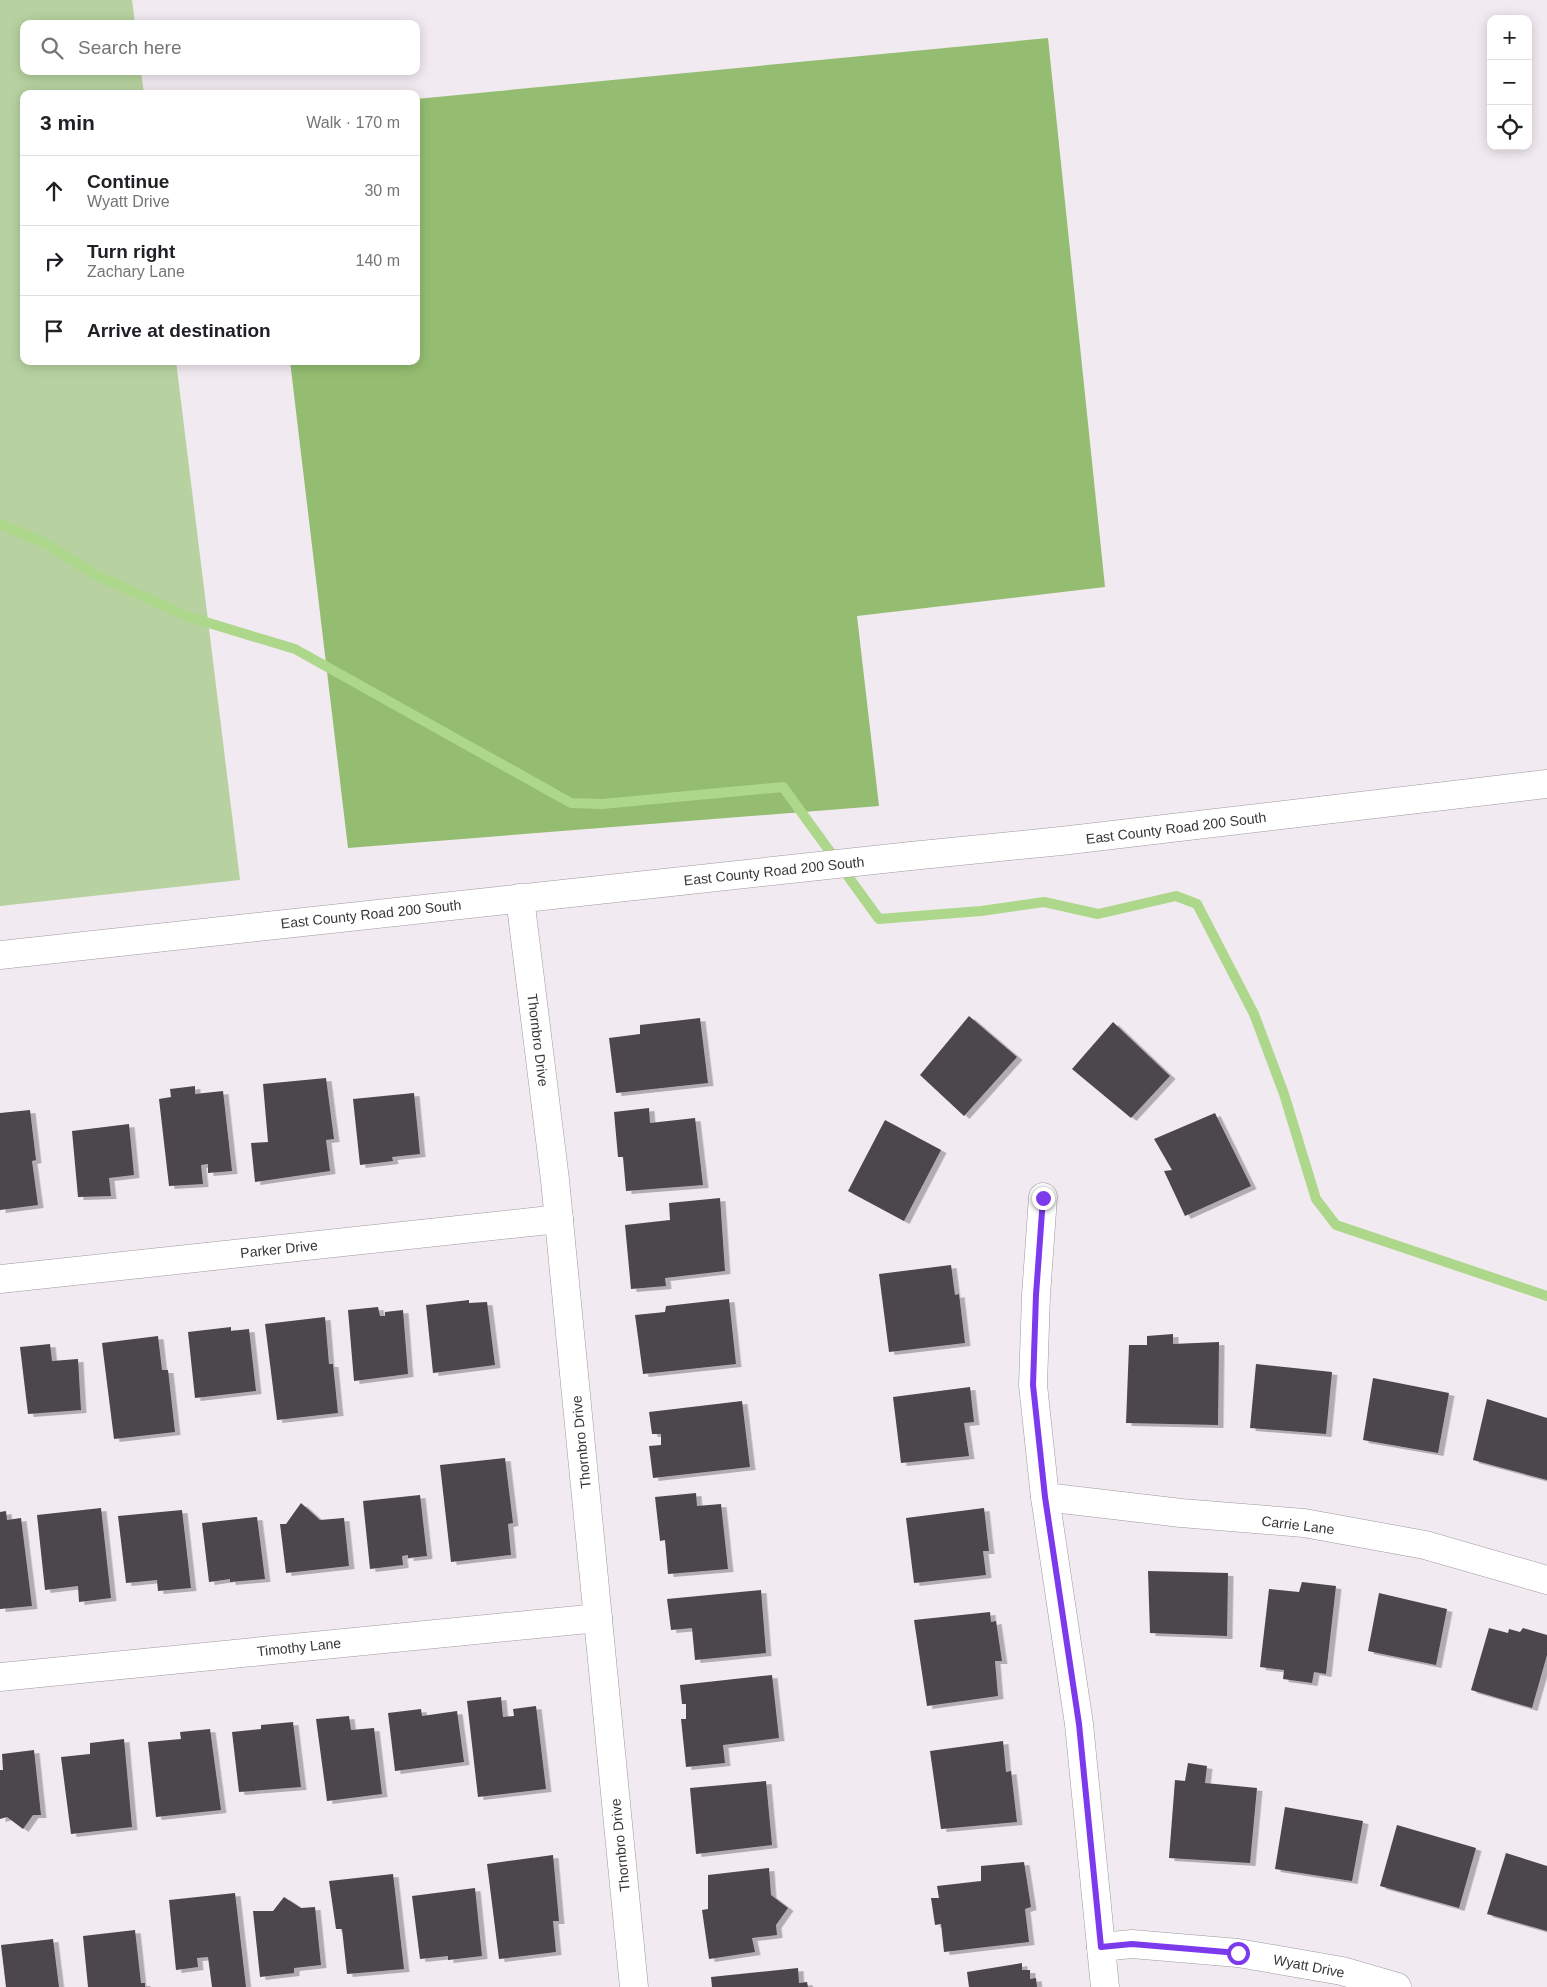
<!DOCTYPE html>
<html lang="en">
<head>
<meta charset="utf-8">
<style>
	body { margin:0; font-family:Helvetica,sans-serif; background:#f6f6f6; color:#202124 }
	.controls { position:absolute; right:15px; top:15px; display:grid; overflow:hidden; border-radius:10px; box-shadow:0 2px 12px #0003 }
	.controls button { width:45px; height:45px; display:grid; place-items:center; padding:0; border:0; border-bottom:1px solid #e0e0e0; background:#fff; color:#202124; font:25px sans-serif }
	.stop { position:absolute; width:15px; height:15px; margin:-11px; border:4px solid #7c3aed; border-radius:50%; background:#fff }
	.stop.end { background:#7c3aed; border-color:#fff; box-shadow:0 1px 5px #0008 }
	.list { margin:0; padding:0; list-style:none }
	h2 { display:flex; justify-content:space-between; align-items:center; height:65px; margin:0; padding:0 20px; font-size:21px }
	h2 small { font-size:16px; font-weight:400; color:#757577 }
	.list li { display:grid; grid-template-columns:32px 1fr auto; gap:15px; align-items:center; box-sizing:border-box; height:70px; padding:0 20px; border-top:1px solid #e0e0e0 }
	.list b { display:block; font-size:19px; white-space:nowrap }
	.list p { margin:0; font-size:16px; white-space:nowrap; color:#757577 }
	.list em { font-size:16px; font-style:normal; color:#757577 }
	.icon { flex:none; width:28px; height:28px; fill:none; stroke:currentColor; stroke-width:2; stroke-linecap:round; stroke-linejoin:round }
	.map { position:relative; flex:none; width:1547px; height:1987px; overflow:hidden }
	.search { position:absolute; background:#fff; box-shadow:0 2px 12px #0003; left:20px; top:20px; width:400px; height:55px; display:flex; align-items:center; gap:12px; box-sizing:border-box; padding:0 18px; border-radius:10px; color:#757577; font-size:19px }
	.panel { position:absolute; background:#fff; box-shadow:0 2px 12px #0003; left:20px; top:90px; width:400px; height:275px; border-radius:10px }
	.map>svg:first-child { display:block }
	.green { fill:#b7d2a0 }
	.forest { fill:#94bd71 }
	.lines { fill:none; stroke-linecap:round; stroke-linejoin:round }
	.stream { stroke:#add78a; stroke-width:10 }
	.building { fill:#4c464b; filter:url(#shadow) }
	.minor-casing { stroke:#9f989e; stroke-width:29 }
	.minor { stroke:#fff; stroke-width:28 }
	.route { stroke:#7c3aed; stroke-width:6 }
	.labels { text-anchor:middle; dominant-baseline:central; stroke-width:5; stroke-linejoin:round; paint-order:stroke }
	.street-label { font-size:14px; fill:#393639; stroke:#fff }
</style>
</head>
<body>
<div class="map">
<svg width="1547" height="1987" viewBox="0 0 1547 1987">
	<defs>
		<filter id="shadow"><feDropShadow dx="5.5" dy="3" stdDeviation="0" flood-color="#0004"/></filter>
	</defs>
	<rect width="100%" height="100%" fill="#f2eaf1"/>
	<path class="green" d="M0,0H132L135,24H24V71H141L144,94H24V361H176L240,880L0,906Z"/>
	<path class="forest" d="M1048,38L1105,587L857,616L879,806L348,848L290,361H416V99Z"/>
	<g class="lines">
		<path class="stream" d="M0,524L43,542L96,575L189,617L295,649L571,803L602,804L783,787L879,919L981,911L1044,902L1098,914L1176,896L1197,904L1254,1014L1284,1094L1316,1199L1336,1225L1547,1296"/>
	</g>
	<g class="building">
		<path d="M969,1016L1017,1057L964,1116L920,1075Z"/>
		<path d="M700,1018L708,1083L616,1093L609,1038L640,1034V1025Z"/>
		<path d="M1113,1022L1170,1076L1131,1118L1072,1069Z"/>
		<path d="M326,1078L334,1139L326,1140L330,1171L255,1182L251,1143L268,1142L263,1084Z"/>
		<path d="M195,1086V1094L223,1091L232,1171L208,1173V1164L201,1165L203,1184L169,1186L159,1099L171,1097L170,1089Z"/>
		<path d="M414,1093L420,1154L392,1157L393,1161L360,1165L353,1099Z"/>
		<path d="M649,1108L650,1123L695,1118L703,1185L626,1191L623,1157H618L614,1112Z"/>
		<path d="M30,1110L36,1160L32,1161L38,1205L0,1210V1113Z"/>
		<path d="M1215,1113L1251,1186L1185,1216L1164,1171L1172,1170L1154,1139Z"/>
		<path d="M885,1120L941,1150L904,1221L848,1191Z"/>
		<path d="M129,1124L134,1175L109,1178L111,1196L78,1197L72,1131Z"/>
		<path d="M720,1198L725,1271L665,1278L666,1286L631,1289L625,1225L670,1220L669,1203Z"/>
		<path d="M951,1265L955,1295L959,1294L965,1343L889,1352L879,1274Z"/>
		<path d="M729,1299L736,1364L643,1374L635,1315L665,1312L666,1306Z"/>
		<path d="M469,1300V1303L487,1302L495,1365L433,1373L426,1305Z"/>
		<path d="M378,1307L380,1316H385V1312L403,1310L408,1374L354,1381L348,1310Z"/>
		<path d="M325,1317L329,1364H333L338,1413L277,1420L265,1324Z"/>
		<path d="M231,1327V1331L249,1329L256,1391L195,1398L188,1332Z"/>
		<path d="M1173,1334V1344L1219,1342L1218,1425L1126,1423L1129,1345H1147V1336Z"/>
		<path d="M158,1336L162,1370H168L175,1432L114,1439L102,1343Z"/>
		<path d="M50,1344L52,1361L78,1359L81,1410L28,1414L20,1347Z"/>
		<path d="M1256,1364L1332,1372L1326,1434L1250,1428Z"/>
		<path d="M1373,1378L1449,1393L1438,1453L1363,1440Z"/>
		<path d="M970,1387L974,1422L964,1423L969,1456L901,1463L893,1397Z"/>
		<path d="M1487,1399L1547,1418V1480L1473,1460Z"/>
		<path d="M742,1401L750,1467L653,1478L649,1446L661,1445V1434H652L649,1412Z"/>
		<path d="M505,1458L513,1523L508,1524L511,1555L451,1562L440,1465Z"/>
		<path d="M696,1493L697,1506L721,1504L728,1569L668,1574L665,1540L660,1541L655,1497Z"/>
		<path d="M420,1495L427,1556L408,1558V1555L402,1556L403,1565L370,1569L363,1501Z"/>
		<path d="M301,1503L320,1520L344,1518L349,1566L286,1573L280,1524H286Z"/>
		<path d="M101,1508L111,1598L79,1602L78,1586L45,1590L37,1515Z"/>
		<path d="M984,1508L989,1551H983L986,1575L914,1583L906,1518Z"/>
		<path d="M182,1510L191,1588L158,1591L157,1580L126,1583L118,1516Z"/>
		<path d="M6,1511L7,1520L21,1518L32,1606L0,1609V1512Z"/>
		<path d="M257,1517L265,1579L230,1582V1579L209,1582L202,1523Z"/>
		<path d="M1148,1571L1228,1573L1227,1636L1150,1633Z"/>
		<path d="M1302,1582L1336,1586L1326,1674L1314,1672L1312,1683L1283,1679L1284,1670L1260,1667L1269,1589L1299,1592Z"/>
		<path d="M761,1590L766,1653L695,1660L692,1628L671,1630L667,1599Z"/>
		<path d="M1379,1593L1447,1609L1436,1665L1368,1651Z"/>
		<path d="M990,1612L991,1622L996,1621L1002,1661H995L998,1696L927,1706L914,1620Z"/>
		<path d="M1489,1628L1508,1633L1509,1629L1520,1632L1523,1628L1547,1635V1655L1532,1708L1471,1690Z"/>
		<path d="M772,1675L779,1738L723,1745L725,1763L686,1767L681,1719H686V1704H682L680,1685Z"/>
		<path d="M501,1697L503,1717L514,1716L513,1709L536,1706L546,1789L478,1797L467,1701Z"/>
		<path d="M421,1709L422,1716L457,1711L464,1762L395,1771L388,1713Z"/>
		<path d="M349,1716L351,1730L374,1728L382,1794L327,1801L316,1719Z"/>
		<path d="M293,1722L301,1787L239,1792L232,1732L261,1729V1725Z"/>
		<path d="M210,1729L221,1810L156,1817L148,1742L181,1739L180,1732Z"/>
		<path d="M124,1739L132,1827L71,1834L61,1757L90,1754V1743Z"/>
		<path d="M1003,1741L1006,1772L1011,1771L1017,1822L941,1829L930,1751Z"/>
		<path d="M34,1750L41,1815H33L23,1829L7,1817L0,1819V1770H3L2,1754Z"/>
		<path d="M1188,1763L1207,1766L1205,1783L1257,1788L1250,1863L1169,1858L1175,1780L1185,1781Z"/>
		<path d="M766,1781L772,1845L696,1854L690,1788Z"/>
		<path d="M1285,1807L1363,1821L1352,1881L1275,1869Z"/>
		<path d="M1397,1825L1476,1848L1459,1908L1380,1886Z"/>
		<path d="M1506,1853L1547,1866V1931L1487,1914Z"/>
		<path d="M553,1855L559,1921H553L556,1952L499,1959L487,1864Z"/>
		<path d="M1024,1862L1031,1907L1025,1909L1029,1942L944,1952L941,1924L935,1925L931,1898H939L937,1886L981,1881V1866Z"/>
		<path d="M769,1868L771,1895L788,1908L776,1925L777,1935L752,1938L755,1952L709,1959L702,1910L708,1909V1875Z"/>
		<path d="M393,1874L404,1969L347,1974L342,1929H336L329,1881Z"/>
		<path d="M475,1888L482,1956L448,1960V1956L420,1959L412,1896Z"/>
		<path d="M235,1893L246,1987H212L208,1957L197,1958L198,1967L176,1970L169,1900Z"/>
		<path d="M284,1897L301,1908L315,1907L321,1965L294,1968V1973L260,1977L253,1911H273Z"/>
		<path d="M135,1930L141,1983H145V1987H88L83,1936Z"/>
		<path d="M53,1939L59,1987H6L1,1945Z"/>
		<path d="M1022,1963V1970H1030V1979L1036,1978L1037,1987H969L967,1972Z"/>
		<path d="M798,1968L799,1983L807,1982L808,1987H712L711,1977Z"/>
	</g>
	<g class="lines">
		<g class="minor-casing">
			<g id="minor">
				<path d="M520,898L555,1180L634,1987"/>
				<path d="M0,955L911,856L1061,841L1547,784"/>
				<path d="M1043,1197L1036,1295L1033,1385L1045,1497L1079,1724L1105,1987"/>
				<path d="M0,1279L559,1219"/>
				<path d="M1045,1497L1181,1513L1304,1523L1425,1545L1547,1580"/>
				<path d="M0,1677L598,1618"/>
				<path d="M1101,1947L1132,1944L1238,1953L1342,1971L1397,1987"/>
			</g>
		</g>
		<use href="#minor" class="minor"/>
	</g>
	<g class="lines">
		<path class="route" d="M1043,1198L1036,1295L1033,1385L1045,1497L1079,1724L1101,1947L1132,1944L1238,1953"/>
	</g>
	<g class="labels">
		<g class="street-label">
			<text transform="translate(1176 828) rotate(-7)">East County Road 200 South</text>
			<text transform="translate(774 871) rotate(-6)">East County Road 200 South</text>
			<text transform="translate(371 914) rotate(-6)">East County Road 200 South</text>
			<text transform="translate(538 1040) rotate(83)">Thornbro Drive</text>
			<text transform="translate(279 1249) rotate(-6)">Parker Drive</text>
			<text transform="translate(581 1442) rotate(-96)">Thornbro Drive</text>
			<text transform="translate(1298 1525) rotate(7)">Carrie Lane</text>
			<text transform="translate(299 1647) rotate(-6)">Timothy Lane</text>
			<text transform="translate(620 1845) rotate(-96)">Thornbro Drive</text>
			<text transform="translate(1309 1966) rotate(11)">Wyatt Drive</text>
		</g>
	</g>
</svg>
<div class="controls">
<button>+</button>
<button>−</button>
<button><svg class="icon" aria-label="locate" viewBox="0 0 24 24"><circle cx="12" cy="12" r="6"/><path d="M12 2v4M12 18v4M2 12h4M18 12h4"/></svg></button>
</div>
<div class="stop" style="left:1238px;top:1953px"></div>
<div class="stop end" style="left:1043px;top:1198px"></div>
<div class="search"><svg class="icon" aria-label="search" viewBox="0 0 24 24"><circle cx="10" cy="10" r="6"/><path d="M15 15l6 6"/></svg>Search here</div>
<section class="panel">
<h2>3 min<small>Walk · 170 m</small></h2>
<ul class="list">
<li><svg class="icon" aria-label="ahead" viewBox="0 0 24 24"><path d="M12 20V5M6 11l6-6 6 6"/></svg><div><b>Continue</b><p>Wyatt Drive</p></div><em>30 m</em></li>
<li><svg class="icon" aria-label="right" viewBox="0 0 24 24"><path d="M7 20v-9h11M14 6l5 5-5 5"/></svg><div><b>Turn right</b><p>Zachary Lane</p></div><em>140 m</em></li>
<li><svg class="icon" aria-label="arrive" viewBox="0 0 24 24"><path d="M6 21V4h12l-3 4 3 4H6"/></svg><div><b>Arrive at destination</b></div></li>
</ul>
</section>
</div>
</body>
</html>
